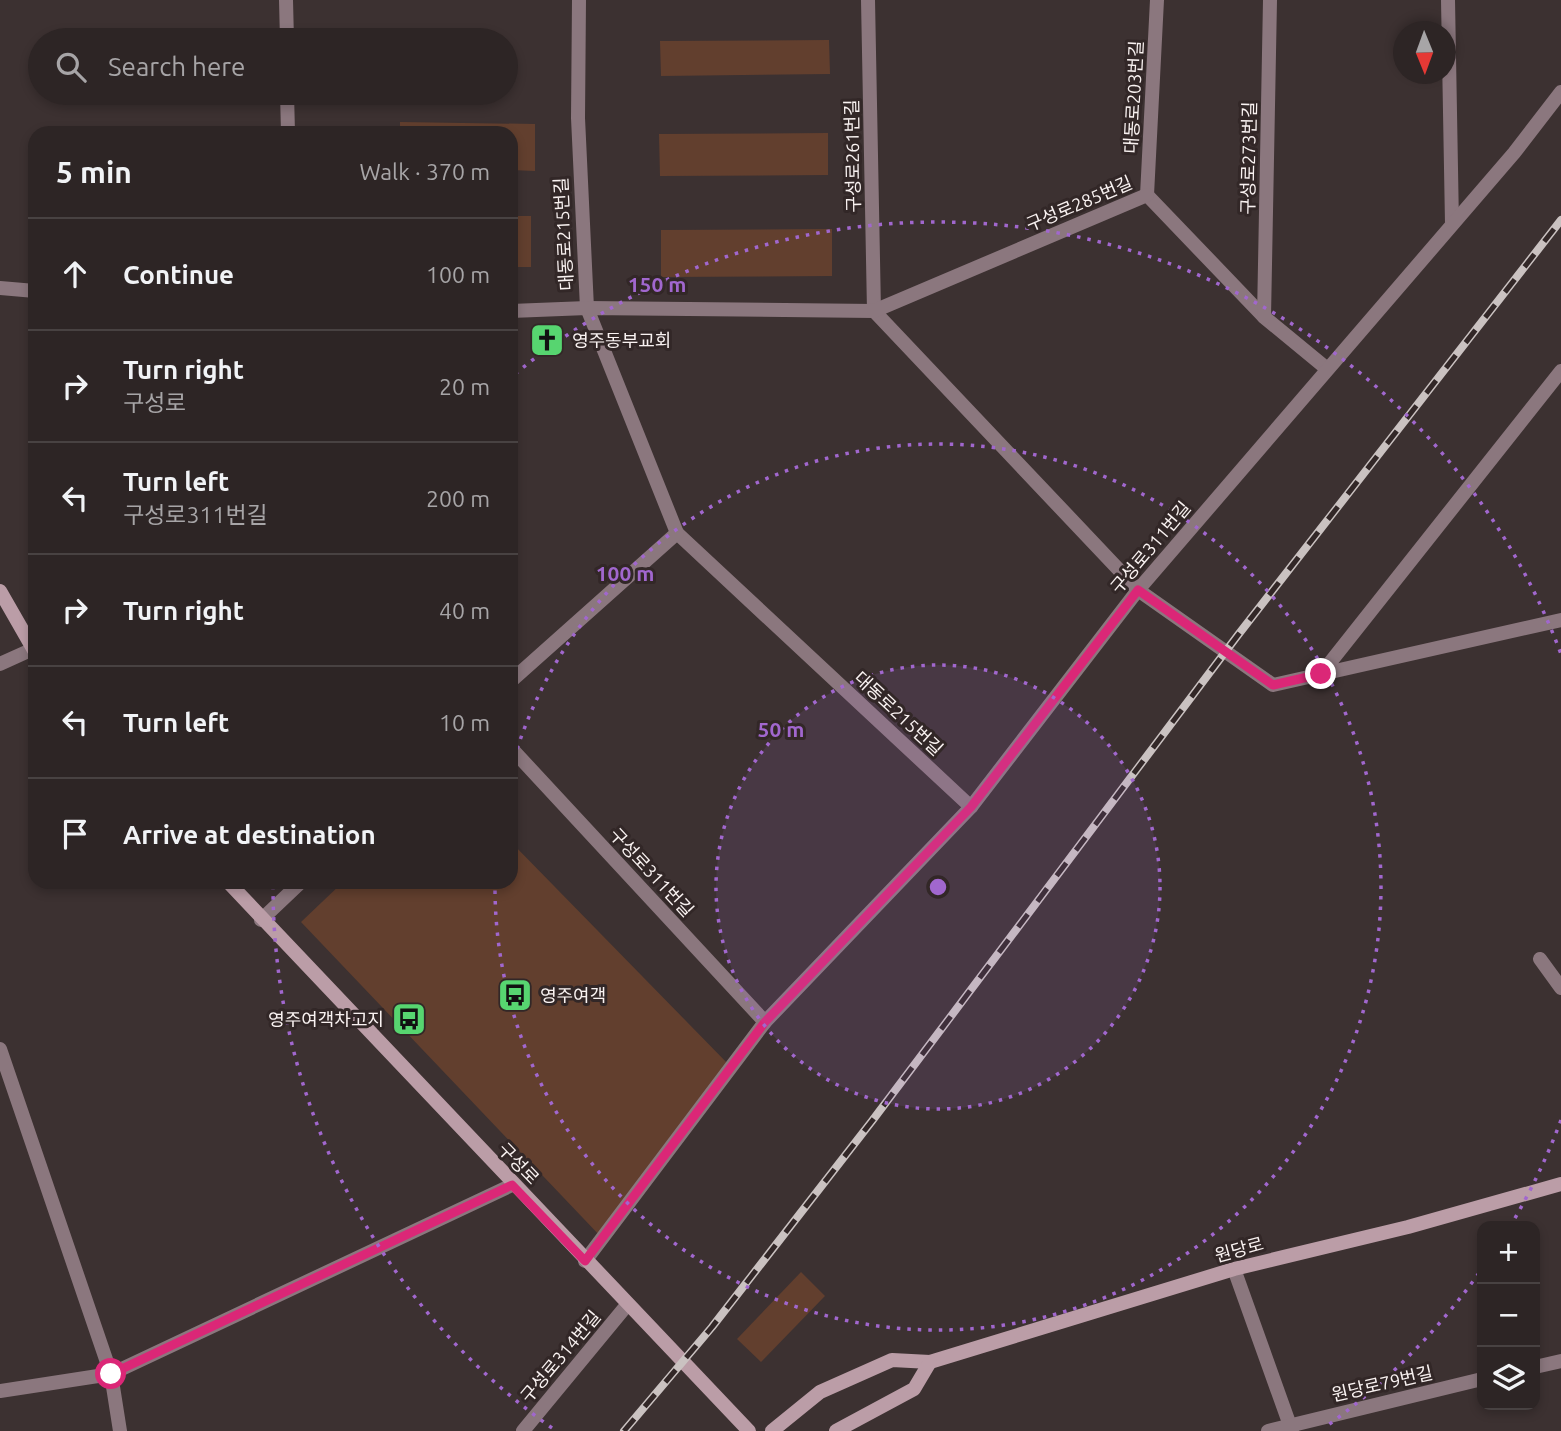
<!DOCTYPE html>
<html lang="en">
<head>
<meta charset="utf-8">
<style>
	body { margin:0; font-family:Ubuntu,"Noto Sans KR",sans-serif; background:#393132; color:#f1f3f6 }
	.controls { position:absolute; right:21px; bottom:21px; display:grid; overflow:hidden; border-radius:14px; box-shadow:0 4px 10px #0003 }
	.controls button { width:63px; height:63px; display:grid; place-items:center; padding:0; border:0; border-bottom:2px solid #484242; background:#2d2525; color:#f1f3f6; font:35px sans-serif }
	.compass { position:absolute; left:1393px; top:21px; width:63px; height:63px; border-radius:50%; background:#2d2525; box-shadow:0 4px 10px #0003; rotate:179deg }
	.stop { position:absolute; width:21px; height:21px; margin:-16px; border:5px solid #db2777; border-radius:50%; background:#fff }
	.stop.end { background:#db2777; border-color:#fff; box-shadow:0 2px 7px #0008 }
	.list { margin:0; padding:0; list-style:none }
	h2 { display:flex; justify-content:space-between; align-items:center; height:91px; margin:0; padding:0 28px; font-size:30px }
	h2 small { font-size:23px; font-weight:400; color:#a7a5a7 }
	.list li { display:grid; grid-template-columns:46px 1fr auto; gap:21px; align-items:center; box-sizing:border-box; height:112px; padding:0 28px; border-top:2px solid #484242 }
	.list b { display:block; font-size:26px; white-space:nowrap }
	.list p { margin:0; font-size:23px; white-space:nowrap; color:#a7a5a7 }
	.list em { font-size:23px; font-style:normal; color:#a7a5a7 }
	.icon { flex:none; width:38px; height:38px; fill:none; stroke:currentColor; stroke-width:2; stroke-linecap:round; stroke-linejoin:round }
	.map { position:relative; flex:none; width:1561px; height:1431px; overflow:hidden }
	.search { position:absolute; background:#2d2525; box-shadow:0 4px 10px #0003; left:28px; top:28px; width:490px; height:77px; display:flex; align-items:center; gap:18px; box-sizing:border-box; padding:0 24px; border-radius:38px; color:#a7a5a7; font-size:26px }
	.panel { position:absolute; background:#2d2525; box-shadow:0 4px 10px #0003; left:28px; top:126px; width:490px; height:763px; border-radius:21px }
	.map>svg:first-child { display:block }
	.building { fill:#623f2e }
	.lines { fill:none; stroke-linecap:round; stroke-linejoin:round }
	.minor { stroke:#8b777e; stroke-width:14 }
	.secondary { stroke:#bb9da7; stroke-width:14 }
	.rail-casing { stroke:#cac2c1; stroke-width:8 }
	.rail { stroke:#322727; stroke-width:5; stroke-dasharray:16; stroke-linecap:butt }
	.route { stroke:#db2777; stroke-width:9 }
	.ring { fill:none; stroke:#a167ce; stroke-width:3.5; stroke-dasharray:3.5 7 }
	.labels { text-anchor:middle; dominant-baseline:central; stroke-width:6; stroke-linejoin:round; paint-order:stroke }
	.street-label { font-size:18px; fill:#f9f2f1; stroke:#322727 }
	.poi-label { font-size:18px; fill:#f9f2f1; stroke:#322727; text-anchor:start }
	.centre { fill:#a167ce; stroke:#322727; stroke-width:3.5 }
	.ring-label { font-size:21px; text-anchor:middle; font-weight:bold; fill:#a167ce; stroke:#322727; stroke-width:6; stroke-linejoin:round; paint-order:stroke }
</style>
</head>
<body>
<div class="map">
<svg width="1561" height="1431" viewBox="0 0 1561 1431">
	<rect width="100%" height="100%" fill="#3c3131"/>
	<g class="building">
		<path d="M829,40L830,74L661,76L660,41Z"/>
		<path d="M400,122L535,124V171L511,170V133H400Z"/>
		<path d="M828,133V175L660,176L659,134Z"/>
		<rect x="511" y="216" width="20" height="51"/>
		<path d="M832,229V276L661,277V230Z"/>
		<path d="M511,842L731,1067L602,1238L301,922L343,882H511Z"/>
		<path d="M801,1272L825,1296L761,1362L737,1339Z"/>
	</g>
	<g class="lines">
		<g class="minor">
			<path d="M286,0L287,40"/>
			<path d="M579,0L578,118L587,308L677,533L971,807"/>
			<path d="M868,0L874,311L1138,590L1273,685L1561,620"/>
			<path d="M1448,0L1452,224"/>
			<path d="M287,93L288,133"/>
			<path d="M1147,195L1264,317L1326,368"/>
			<path d="M1147,195L1157,0"/>
			<path d="M0,288L35,291"/>
			<path d="M511,311L587,308L874,311L1147,195"/>
			<path d="M1264,317L1270,0"/>
			<path d="M0,664L33,649"/>
			<path d="M1321,674L1561,371"/>
			<path d="M511,681L677,533"/>
			<path d="M511,748L765,1022"/>
			<path d="M261,920L301,882"/>
			<path d="M1540,959L1561,988"/>
			<path d="M0,1049L111,1374L120,1431"/>
			<path d="M585,1261L765,1022L971,807L1138,590L1514,153L1561,92"/>
			<path d="M1234,1269L1292,1431"/>
			<path d="M1535,1367L1561,1361"/>
			<path d="M0,1391L111,1374L512,1185"/>
			<path d="M523,1431L627,1305"/>
			<path d="M1268,1431L1482,1379"/>
		</g>
		<g class="secondary">
			<path d="M0,591L35,652"/>
			<path d="M228,882L749,1431"/>
			<path d="M772,1431L820,1392L892,1360L930,1362L1234,1269L1408,1227L1561,1184"/>
			<path d="M836,1431L914,1389L930,1362"/>
		</g>
		<g class="rail-casing">
			<path id="rail" d="M624,1431L712,1327L872,1121L1238,635L1561,220"/>
		</g>
		<use href="#rail" class="rail"/>
	</g>
	<g class="lines">
		<path class="route" d="M111,1374L512,1185L585,1261L765,1022L971,807L1138,590L1273,685L1321,674"/>
	</g>
	<circle cx="938" cy="887" r="222" fill="#a167ce" fill-opacity=".12"/>
	<g class="ring">
		<circle cx="938" cy="887" r="222"/>
		<path d="M511 769A443 443 0 1 1 495 883"/>
		<path d="M1561 1120A665 665 0 0 1 1511 1225M1479 1273A665 665 0 0 1 1324 1428M552 1428A665 665 0 0 1 273 887M515 374A665 665 0 0 1 1561 654"/>
	</g>
	<defs>
		<g id="church-square" transform="scale(1.75)"><rect x="-9" y="-9" width="18" height="18" rx="4" fill="#57d570" stroke="#322727"/><path d="M-1.2-6h2.4v3.5h3.3v2.4h-3.3V6h-2.4V-.1h-3.3v-2.4h3.3Z" fill="#111"/></g>
		<g id="bus-square" transform="scale(1.75)"><rect x="-9" y="-9" width="18" height="18" rx="4" fill="#57d570" stroke="#322727"/><path d="M-5-6H5V4H4V6H2V4H-2V6H-4V4H-5ZM-3.5-4V0h7V-4ZM-3.5 1.2v1.5H-2V1.2ZM2 1.2v1.5H3.5V1.2Z" fill="#111"/></g>
	</defs>
	<g fill-rule="evenodd">
		<use href="#church-square" x="547" y="340"/>
		<use href="#bus-square" x="515" y="995"/>
		<use href="#bus-square" x="409" y="1019"/>
	</g>
	<g class="labels">
		<g class="street-label">
			<text transform="translate(1133 97) rotate(-87)">대동로203번길</text>
			<text transform="translate(852 156) rotate(-91)">구성로261번길</text>
			<text transform="translate(1248 158) rotate(-89)">구성로273번길</text>
			<text transform="translate(1079 203) rotate(-23)">구성로285번길</text>
			<text transform="translate(563 234) rotate(-93)">대동로215번길</text>
			<text transform="translate(1150 547) rotate(-50)">구성로311번길</text>
			<text transform="translate(899 713) rotate(43)">대동로215번길</text>
			<text transform="translate(652 872) rotate(47)">구성로311번길</text>
			<text transform="translate(519 1163) rotate(46)">구성로</text>
			<text transform="translate(1239 1249) rotate(-15)">원당로</text>
			<text transform="translate(560 1356) rotate(-50)">구성로314번길</text>
			<text transform="translate(1382 1383) rotate(-13)">원당로79번길</text>
		</g>
		<g class="poi-label">
			<text x="572" y="340">영주동부교회</text>
			<text x="540" y="995">영주여객</text>
			<text x="384" y="1019" text-anchor="end">영주여객차고지</text>
		</g>
	</g>
	<circle cx="938" cy="887" r="10" class="centre"/>
	<g class="ring-label">
		<text x="657" y="292">150 m</text>
		<text x="625" y="581">100 m</text>
		<text x="781" y="737">50 m</text>
	</g>
</svg>
<div class="controls">
<button>+</button>
<button>−</button>
<button><svg class="icon" aria-label="layers" viewBox="0 0 24 24"><path d="M12 4l9 5-9 5-9-5zM3 14l9 5 9-5"/></svg></button>
</div>
<svg class="compass" viewBox="-18 -18 36 36"><path d="M0-13l5 13h-10z" fill="#e53935"/><path d="M0 13l5-13h-10z" fill="#a7a5a7"/></svg>
<div class="stop" style="left:111px;top:1374px"></div>
<div class="stop end" style="left:1321px;top:674px"></div>
<div class="search"><svg class="icon" aria-label="search" viewBox="0 0 24 24"><circle cx="10" cy="10" r="6"/><path d="M15 15l6 6"/></svg>Search here</div>
<section class="panel">
<h2>5 min<small>Walk · 370 m</small></h2>
<ul class="list">
<li><svg class="icon" aria-label="ahead" viewBox="0 0 24 24"><path d="M12 20V5M6 11l6-6 6 6"/></svg><div><b>Continue</b></div><em>100 m</em></li>
<li><svg class="icon" aria-label="right" viewBox="0 0 24 24"><path d="M7 20v-9h11M14 6l5 5-5 5"/></svg><div><b>Turn right</b><p>구성로</p></div><em>20 m</em></li>
<li><svg class="icon" aria-label="left" viewBox="0 0 24 24"><path d="M17 20v-9H6M10 6l-5 5 5 5"/></svg><div><b>Turn left</b><p>구성로311번길</p></div><em>200 m</em></li>
<li><svg class="icon" aria-label="right" viewBox="0 0 24 24"><path d="M7 20v-9h11M14 6l5 5-5 5"/></svg><div><b>Turn right</b></div><em>40 m</em></li>
<li><svg class="icon" aria-label="left" viewBox="0 0 24 24"><path d="M17 20v-9H6M10 6l-5 5 5 5"/></svg><div><b>Turn left</b></div><em>10 m</em></li>
<li><svg class="icon" aria-label="arrive" viewBox="0 0 24 24"><path d="M6 21V4h12l-3 4 3 4H6"/></svg><div><b>Arrive at destination</b></div></li>
</ul>
</section>
</div>
</body>
</html>
